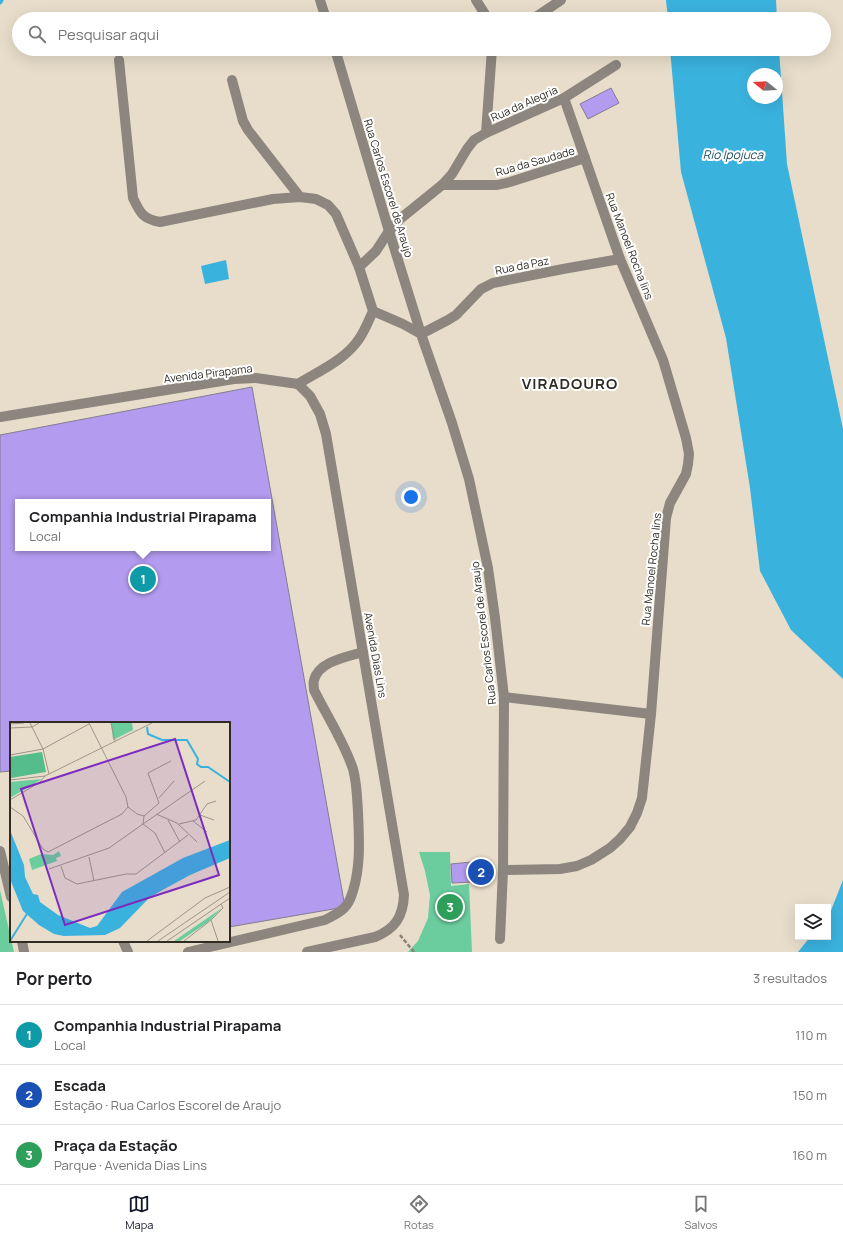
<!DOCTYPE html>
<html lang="pt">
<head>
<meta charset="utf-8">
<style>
	body { margin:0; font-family:Manrope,sans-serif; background:#f2f2f2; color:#202124 }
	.controls { position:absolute; right:12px; bottom:12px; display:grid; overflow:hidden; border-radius:0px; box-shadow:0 4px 16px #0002 }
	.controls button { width:36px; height:36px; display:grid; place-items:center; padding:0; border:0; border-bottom:1px solid #e0e0e0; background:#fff; color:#202124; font:20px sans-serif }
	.compass { position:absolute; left:747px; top:68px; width:36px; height:36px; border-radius:50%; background:#fff; box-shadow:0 4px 16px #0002; rotate:288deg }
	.you { position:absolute; left:411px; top:497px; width:14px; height:14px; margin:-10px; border:3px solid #fff; border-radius:50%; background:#1a73e8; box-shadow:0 0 0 6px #1a73e833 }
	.badge { display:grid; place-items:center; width:26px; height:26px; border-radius:50%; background:#111827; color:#fff; font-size:13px; font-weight:700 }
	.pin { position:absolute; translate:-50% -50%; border:2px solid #fff; box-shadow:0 1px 4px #0006 }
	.popup { position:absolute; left:15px; top:499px; width:256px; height:52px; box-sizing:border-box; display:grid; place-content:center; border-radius:0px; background:#fff; filter:drop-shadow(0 1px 3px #0005); font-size:13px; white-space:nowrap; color:#757577 }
	.popup b { font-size:15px; color:#202124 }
	.popup::after { content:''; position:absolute; left:50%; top:100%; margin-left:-8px; border:8px solid transparent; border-top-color:#fff }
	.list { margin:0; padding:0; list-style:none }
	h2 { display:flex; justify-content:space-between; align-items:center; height:52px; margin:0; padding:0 16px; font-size:17px }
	h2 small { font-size:13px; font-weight:400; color:#757577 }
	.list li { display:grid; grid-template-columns:26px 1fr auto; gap:12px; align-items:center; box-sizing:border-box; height:60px; padding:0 16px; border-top:1px solid #e0e0e0 }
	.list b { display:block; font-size:15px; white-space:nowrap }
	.list p { margin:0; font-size:13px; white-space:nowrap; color:#757577 }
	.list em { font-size:13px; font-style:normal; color:#757577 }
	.icon { flex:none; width:22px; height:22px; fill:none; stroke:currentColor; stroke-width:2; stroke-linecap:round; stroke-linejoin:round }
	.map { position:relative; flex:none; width:843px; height:952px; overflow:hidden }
	.search { position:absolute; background:#fff; box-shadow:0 4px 16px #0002; left:12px; right:12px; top:12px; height:44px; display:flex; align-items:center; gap:10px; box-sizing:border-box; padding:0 14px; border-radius:22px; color:#757577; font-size:15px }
	.sheet { height:232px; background:#fff }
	nav { display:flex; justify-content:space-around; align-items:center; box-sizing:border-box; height:56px; border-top:1px solid #e0e0e0; background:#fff; font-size:11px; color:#757577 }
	nav a { display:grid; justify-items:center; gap:2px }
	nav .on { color:#111827 }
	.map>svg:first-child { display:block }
	.green { fill:#6bcd9d }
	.water { fill:#3ab2de; fill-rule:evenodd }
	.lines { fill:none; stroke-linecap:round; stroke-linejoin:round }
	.stream { stroke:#3ab2de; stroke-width:5 }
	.building { fill:#b39bef; stroke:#827d90; fill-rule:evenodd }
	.path { stroke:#8b8476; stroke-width:2.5; stroke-dasharray:4 2; stroke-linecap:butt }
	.minor { stroke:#8c867f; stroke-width:10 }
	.labels { text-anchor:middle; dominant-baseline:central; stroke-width:4; stroke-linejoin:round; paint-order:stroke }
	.street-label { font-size:11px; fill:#302c24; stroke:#fff }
	.water-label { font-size:12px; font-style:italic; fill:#205063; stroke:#fff }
	.district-label { font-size:15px; font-weight:bold; letter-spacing:1px; fill:#302c24; stroke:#fff }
	.inset-river { fill:none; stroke:#3ab2de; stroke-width:2 }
	.inset-road { fill:none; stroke:#9e9688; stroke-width:1 }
	.view { fill:#7b2cbf; fill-opacity:0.15; stroke:#7b2cbf; stroke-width:2 }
	.inset-edge { fill:none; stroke:#302c24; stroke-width:2 }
</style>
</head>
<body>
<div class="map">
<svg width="843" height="952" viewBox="0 0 843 952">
	<rect width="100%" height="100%" fill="#e8ddca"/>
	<g class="green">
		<path d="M419,852H450L451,886L469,884L472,952H408L418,941L428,918L430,895L425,871Z"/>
		<path d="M0,890L14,952H0Z"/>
	</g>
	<g class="water">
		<path d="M666,0H776L777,19H668Z"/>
		<path d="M670,49H779L787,164L843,429V679L791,630L760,571L750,488L726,338L681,172ZM753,74H777V98H753Z"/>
		<path d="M226,260L229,279L205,284L201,266Z"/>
		<path d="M843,880V952H798L810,937H828V916L830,913Z"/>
	</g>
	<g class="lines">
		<path class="stream" d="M0,2L1,0"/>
	</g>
	<g class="building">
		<path d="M611,88L619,103L588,119L580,104Z"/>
		<path d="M252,387L345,907L229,927V723H11V771L0,772V435ZM18,502H268V548H18Z"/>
		<path d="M471,862L472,882L452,883L451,864Z"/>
	</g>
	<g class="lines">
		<path class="path" d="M400,935L414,952"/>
		<g class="minor">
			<path d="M320,0L326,19"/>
			<path d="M476,0L488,19"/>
			<path d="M533,19L561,0"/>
			<path d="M335,49L389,231L421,334L448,320L456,315L481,289L493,283L563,269L620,259"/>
			<path d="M232,80L243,121L248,130L300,197"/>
			<path d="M486,133L492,49"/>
			<path d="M442,185H497L510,182L585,158"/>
			<path d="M359,267L376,251L389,231L400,219L442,185L452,174L467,149L474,140L486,133L564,98L616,65"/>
			<path d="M373,311L403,324L421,334L452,423L469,479L488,568L495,618L504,697L503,870L500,939"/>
			<path d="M298,384L310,396L320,414L326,434L404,895C403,917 395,929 375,937L307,952"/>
			<path d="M0,417L234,379L256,378L298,384C319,371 345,360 359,339C365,330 369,320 373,311L359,267L336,214L328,205L316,199L300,197L273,199L160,222C143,219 140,213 133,198L119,60"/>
			<path d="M504,697L651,714"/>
			<path d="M0,851L11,897"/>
			<path d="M503,870L560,869L577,866L591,860L610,848L620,839L630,827L637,813L642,798L651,714L666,518L670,503L686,474L688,464L689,454L686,438L663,360L620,259L564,98"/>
			<path d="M22,941L24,952"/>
			<path d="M123,941L128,952"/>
			<path d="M188,952L325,920C332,916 340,913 345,907C350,902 351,897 353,891C361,865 359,838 358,812C357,798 357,783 353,769C344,742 327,716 314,690C314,687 313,683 314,680C319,661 347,657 363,652"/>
		</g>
	</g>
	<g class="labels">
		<g class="street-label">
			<text transform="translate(524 103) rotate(-24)">Rua da Alegria</text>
			<text transform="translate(535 161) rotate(-16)">Rua da Saudade</text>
			<text transform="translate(389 188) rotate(73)">Rua Carlos Escorel de Araujo</text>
			<text transform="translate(630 246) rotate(69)">Rua Manoel Rocha lins</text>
			<text transform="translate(522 265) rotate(-11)">Rua da Paz</text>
			<text transform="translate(208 373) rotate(-7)">Avenida Pirapama</text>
			<text transform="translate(651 569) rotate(-84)">Rua Manoel Rocha lins</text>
			<text transform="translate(483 633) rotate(-97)">Rua Carlos Escorel de Araujo</text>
			<text transform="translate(376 655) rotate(80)">Avenida Dias Lins</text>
		</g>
		<g class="water-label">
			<text x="733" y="154">Rio Ipojuca</text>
		</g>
		<g class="district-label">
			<text x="570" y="383">VIRADOURO</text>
		</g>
	</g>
	<g transform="translate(10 722)">
		<rect width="220" height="220" fill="#e8ddca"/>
		<path d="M101,1H122L123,8L103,18ZM32,57L0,76V60ZM49,129L51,134L46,136L47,139L22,148L19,137L31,132L43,133ZM212,186L198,200L170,219H164Z" fill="#6bcd9d"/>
		<path d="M32,30L36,50L1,56L0,35Z" fill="#55bc8b"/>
		<path d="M0,108L14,143L15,155L23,172L28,173L30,180L48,193L80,206L87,204L112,170L173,136L220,118V136L180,153L140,175L110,206L95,213L54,214L44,212L29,203L13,189L0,157Z" fill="#3ab2de"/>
		<path class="inset-river" d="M137,5L138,12L152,18H177L188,37L187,42L191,45H198L220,60M0,219L20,187"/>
		<path class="inset-road" d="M20,1L33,27L39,52M79,1L116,75L118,85L127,92L134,94L149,81L138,51L161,39M101,1L105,19M0,2L14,1M0,6L22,5L29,1M0,33L33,27L79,2M0,58L35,54L142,1M149,76L164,59M0,78L30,60L35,54M0,85L13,94L33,127L38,130L112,92L118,85M146,92L167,101L187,120M190,93L204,98M158,98L170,120M183,99L197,110M169,102L186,98L197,82L206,79M155,131L145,111L133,102L195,59M79,135L84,159M51,144L55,156L67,162L116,152H126L178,113M39,147L99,126L133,102L134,94M137,219L195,176L220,165M148,219L220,170M157,219L220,176M174,219L201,198M208,219L201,198L213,186L211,182"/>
		<path class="view" d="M165,17L209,153L55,203L11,67Z"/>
		<rect width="220" height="220" class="inset-edge"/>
	</g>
</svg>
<div class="controls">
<button><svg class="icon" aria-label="layers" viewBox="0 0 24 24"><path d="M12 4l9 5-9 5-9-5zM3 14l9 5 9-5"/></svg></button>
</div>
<svg class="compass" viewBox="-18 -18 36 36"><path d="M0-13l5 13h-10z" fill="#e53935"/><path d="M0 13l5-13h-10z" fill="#757577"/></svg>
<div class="you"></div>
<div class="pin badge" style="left:143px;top:579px;background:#0f9aa8">1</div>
<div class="popup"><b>Companhia Industrial Pirapama</b>Local</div>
<div class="pin badge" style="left:481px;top:872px;background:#1a4fb4">2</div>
<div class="pin badge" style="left:450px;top:907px;background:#2e9e5b">3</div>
<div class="search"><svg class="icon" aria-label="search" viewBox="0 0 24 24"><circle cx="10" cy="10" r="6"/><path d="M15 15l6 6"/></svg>Pesquisar aqui</div>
</div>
<section class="sheet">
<h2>Por perto<small>3 resultados</small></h2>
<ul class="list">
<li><span class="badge" style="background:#0f9aa8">1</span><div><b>Companhia Industrial Pirapama</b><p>Local</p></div><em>110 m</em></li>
<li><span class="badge" style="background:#1a4fb4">2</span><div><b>Escada</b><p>Estação · Rua Carlos Escorel de Araujo</p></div><em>150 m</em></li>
<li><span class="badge" style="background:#2e9e5b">3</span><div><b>Praça da Estação</b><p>Parque · Avenida Dias Lins</p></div><em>160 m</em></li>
</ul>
</section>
<nav>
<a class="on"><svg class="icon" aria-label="map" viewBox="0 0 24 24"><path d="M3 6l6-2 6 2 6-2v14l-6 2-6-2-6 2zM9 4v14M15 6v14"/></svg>Mapa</a>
<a><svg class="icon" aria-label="directions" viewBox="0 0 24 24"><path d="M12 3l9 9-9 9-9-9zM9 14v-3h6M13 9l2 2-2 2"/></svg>Rotas</a>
<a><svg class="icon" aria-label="saved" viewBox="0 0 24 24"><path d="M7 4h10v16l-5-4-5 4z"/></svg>Salvos</a>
</nav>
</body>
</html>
